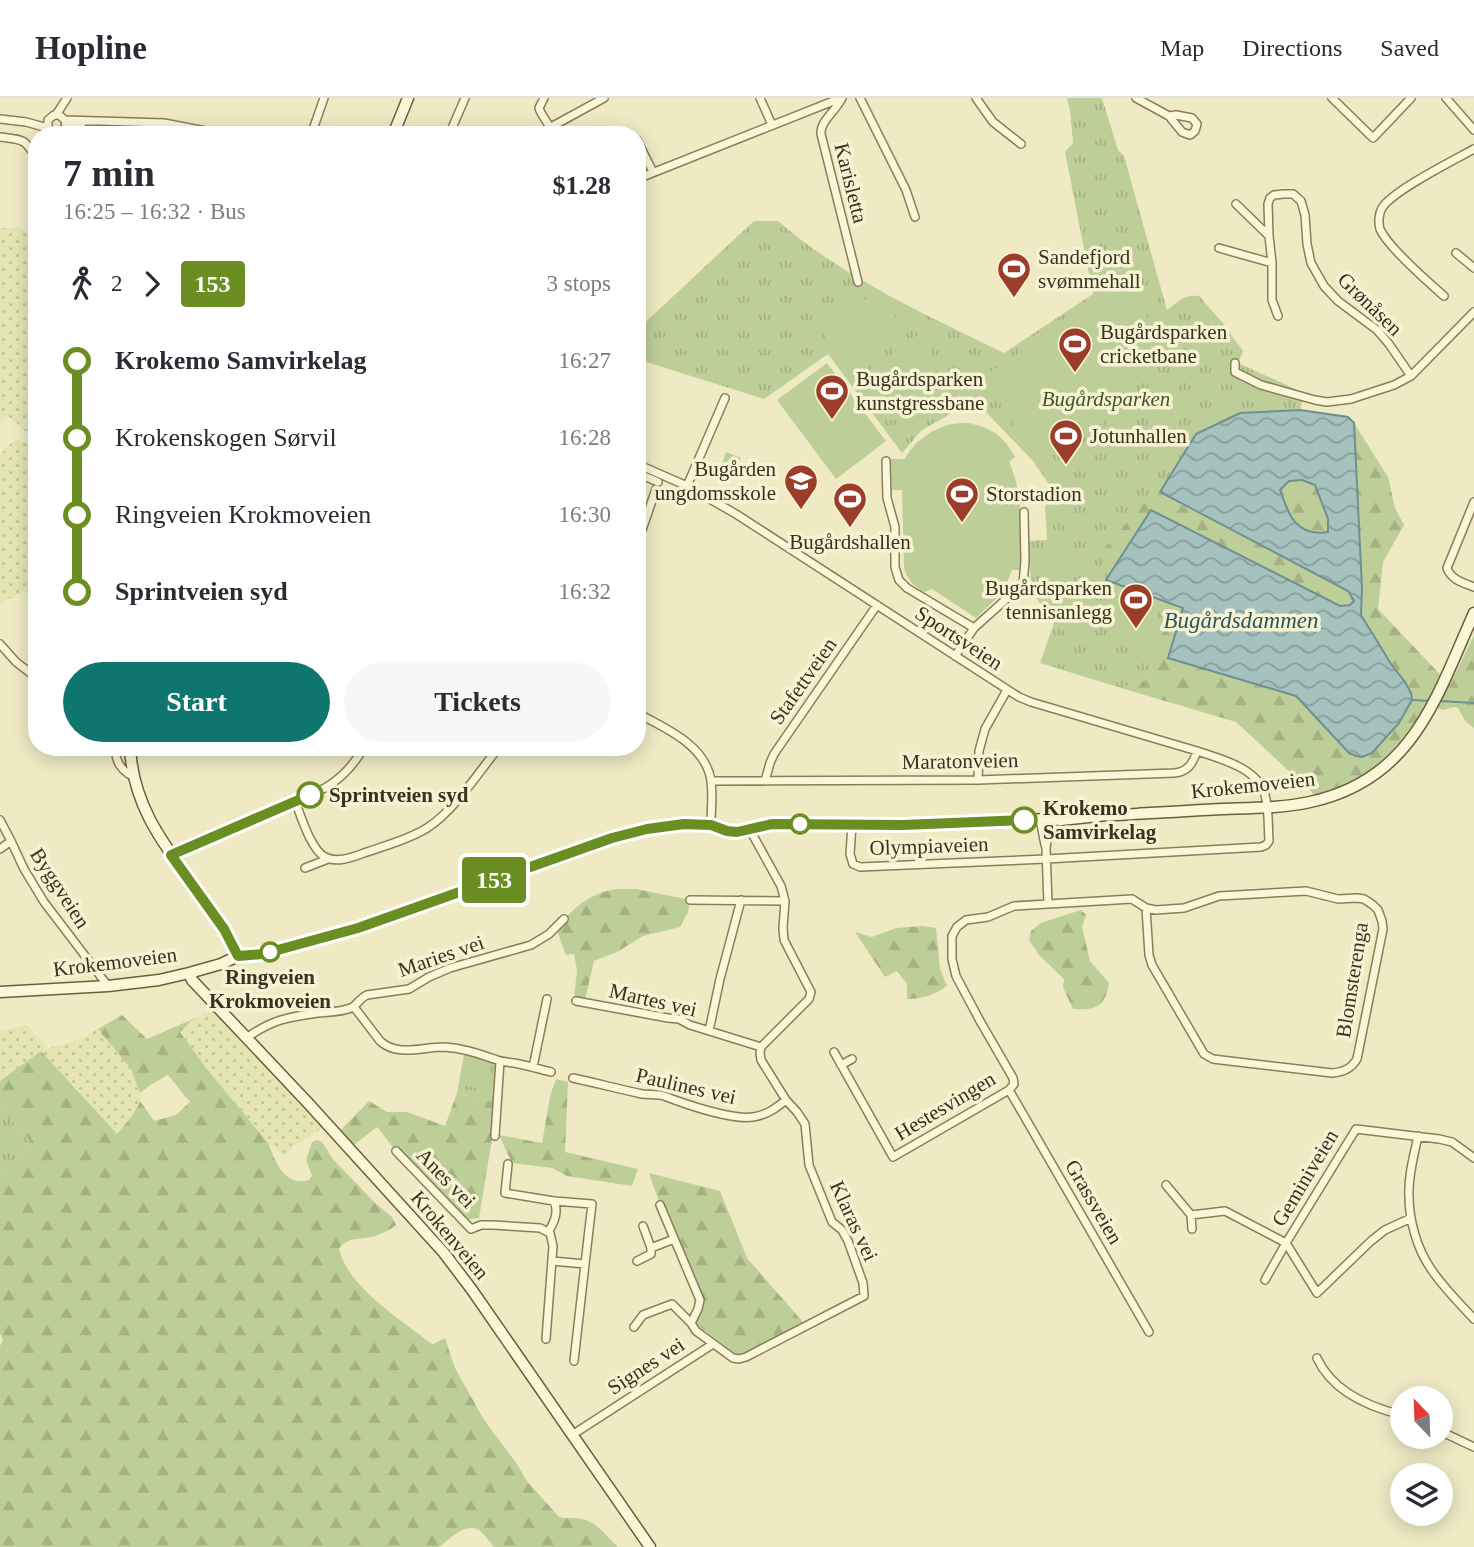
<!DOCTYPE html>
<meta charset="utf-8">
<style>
:root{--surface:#fff;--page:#f7f7f7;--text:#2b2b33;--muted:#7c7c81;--line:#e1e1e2;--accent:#0f766e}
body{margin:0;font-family:Georgia,serif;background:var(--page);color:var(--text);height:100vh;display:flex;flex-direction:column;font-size:26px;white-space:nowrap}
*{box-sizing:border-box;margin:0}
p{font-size:23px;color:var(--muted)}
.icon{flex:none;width:38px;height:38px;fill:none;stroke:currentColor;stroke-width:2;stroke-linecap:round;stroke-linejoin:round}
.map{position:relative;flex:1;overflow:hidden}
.details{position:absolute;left:28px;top:28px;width:618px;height:630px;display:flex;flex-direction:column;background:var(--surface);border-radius:28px;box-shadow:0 4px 18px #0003}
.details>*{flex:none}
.badge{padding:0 14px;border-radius:5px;font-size:24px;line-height:46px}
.needle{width:46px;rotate:337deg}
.fabs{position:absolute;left:1390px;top:1288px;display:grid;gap:14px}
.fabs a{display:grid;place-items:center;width:63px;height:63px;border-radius:50%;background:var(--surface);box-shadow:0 4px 18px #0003;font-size:35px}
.map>.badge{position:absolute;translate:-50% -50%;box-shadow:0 0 0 4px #fff}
.legs{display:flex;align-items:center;gap:10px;height:77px;padding:0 35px;font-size:23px}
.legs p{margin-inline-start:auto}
.headline{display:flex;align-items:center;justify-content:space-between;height:119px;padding:0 35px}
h1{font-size:38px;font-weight:800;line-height:52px}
.button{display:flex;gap:14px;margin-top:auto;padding:14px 35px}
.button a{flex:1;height:80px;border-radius:42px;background:var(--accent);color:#fff;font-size:28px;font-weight:800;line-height:80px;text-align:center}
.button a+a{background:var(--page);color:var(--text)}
ul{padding:0 35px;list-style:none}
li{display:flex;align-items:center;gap:24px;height:77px;font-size:26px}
li i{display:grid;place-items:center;width:10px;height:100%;margin:0 9px;background:currentColor}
li i::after{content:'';width:18px;height:18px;margin:-9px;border:5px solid;border-radius:50%;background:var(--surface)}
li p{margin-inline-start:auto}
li:first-child i{background:linear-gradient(#0000 50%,currentColor 0)}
li:last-child i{background:linear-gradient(currentColor 50%,#0000 0)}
header{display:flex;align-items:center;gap:42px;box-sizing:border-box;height:98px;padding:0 35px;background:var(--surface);border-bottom:2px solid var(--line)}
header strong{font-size:33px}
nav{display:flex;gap:38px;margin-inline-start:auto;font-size:24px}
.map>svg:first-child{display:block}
</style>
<header>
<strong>Hopline</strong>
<nav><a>Map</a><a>Directions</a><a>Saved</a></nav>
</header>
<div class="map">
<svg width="1474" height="1449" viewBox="0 0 1474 1449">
<defs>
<pattern id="farmland-dots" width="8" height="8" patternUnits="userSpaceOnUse" patternTransform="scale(1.75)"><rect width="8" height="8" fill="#e4e5b2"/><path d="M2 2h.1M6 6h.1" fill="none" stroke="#c4c599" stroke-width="1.8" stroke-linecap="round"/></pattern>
<pattern id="grass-tufts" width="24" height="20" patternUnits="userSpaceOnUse" patternTransform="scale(1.75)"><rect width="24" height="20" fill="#bece98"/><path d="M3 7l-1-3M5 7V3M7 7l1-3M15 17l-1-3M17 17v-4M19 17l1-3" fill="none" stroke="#a4b183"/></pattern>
<pattern id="forest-firs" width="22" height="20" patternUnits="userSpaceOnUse" patternTransform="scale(1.75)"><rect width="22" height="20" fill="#bece98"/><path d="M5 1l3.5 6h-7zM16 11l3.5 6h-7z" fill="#a4b183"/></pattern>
<pattern id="water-waves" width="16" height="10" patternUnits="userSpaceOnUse" patternTransform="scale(1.75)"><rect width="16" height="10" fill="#a6c2bf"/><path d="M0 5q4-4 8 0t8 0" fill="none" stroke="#889e9b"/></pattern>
</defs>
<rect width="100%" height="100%" fill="#efeac4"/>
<path fill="url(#farmland-dots)" d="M0,130h16l21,8v206l-26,-24 -4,-1 -5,2 -2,4z
M16,342l12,3 9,8v153l-13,-13 -24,13v-148l6,-9z
M217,910l107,114 -5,8 -25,16 -10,10 -15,-12 -63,-76 -26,-36 13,-13z
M27,927l19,22 -3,3 38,-11 17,-10 33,40 9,24v8l-8,15 -15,19 -76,-84 -41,30v-50z"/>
<path fill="url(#grass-tufts)" d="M1067,0h35l16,52 6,6 43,154c11,-8 16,-16 32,-14l23,26 21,29 -5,12 66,30 -4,17 -60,3 -44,21 -36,58 -9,18 -45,70 69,24 -19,73 -35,11 -81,-25 14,-40 -22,-31 -5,-51 20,-1 -2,-33 10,-14 -22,-32 -48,-50 -33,2 -30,17 -20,23 -74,-99 -64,45 -127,-40v-29l117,-109h24c66,57 148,94 226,132l89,-59 -28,-142 8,-9 -3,-33z
M465,951l35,12 -2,42 -41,-10z
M0,1009l30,34 1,7 -31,30z"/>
<path fill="url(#forest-firs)" d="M1354,325l34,54 7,31 9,17 -21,37 -5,47 72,76 24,-50v93l-9,-7 -7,-13 -4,-1 -11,3 -14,-5c-6,9 -11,19 -18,28 -24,33 -58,50 -95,63l-80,-74 -115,-34 35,-11v-23l10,-34 9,-16 9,4 -16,50 128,38 53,57 7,3 16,-3 27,-30 6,-41 -14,-18 -30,-49 1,-27z
M1302,382l13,5 13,34v13c-32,5 -38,-16 -48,-42l9,-9z
M1155,393l193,100 6,10 -4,4 -9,1 -190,-96 -45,70 -6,-27z
M617,791h19l54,11 -2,12 -8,15 -37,9 -26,16 -23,9 -9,39 -11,-2 3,-28 -3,-16 -8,1 -10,-27c18,-20 33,-35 61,-39z
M1081,812l5,5 -4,12 8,34 19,22c-4,25 -14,27 -36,26l-10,-22 1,-8 -25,-24 -10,-15 2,-9 10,-8z
M923,828l13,2 4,41 7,17c-13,9 -24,13 -40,13v-15l-10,-13 -12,6 -30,-45 17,5 24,-9z
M122,917l25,24 46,-20 -13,13 26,36 63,76c6,19 17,43 40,36l3,-4 -6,-16 6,-18 5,-2 5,2 11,17 42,44 17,14 4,8c-6,5 -13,8 -21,11 -12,4 -28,0 -36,13 10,39 60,69 90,93l4,2 12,-6 10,30 29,52 33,44 9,16 33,37c8,2 15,0 23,2 14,2 26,19 36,28h-124c-4,-5 -10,-13 -15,-17 -14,-8 -29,9 -40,17h-439v-201l3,-6 -3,-7v-155l31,-30 -1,-7 -30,-34v-26l41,-30 76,83 15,-18 8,-15 14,20 22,-6 14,-13 -22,-27 -16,9 -12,9 -9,-24 -33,-40z
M556,981l12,3 -3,70 73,17 -6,17 -65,-10 -15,-8 -40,-5 -13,-28 43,8 8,-46z
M457,995l41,10 -19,115 -16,2 -67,-69 -19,-24 -26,20 -13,-14 31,-32 18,11h20l38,14z
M649,1075l71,18 27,67 56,64 -64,34 -43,-32 8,-23c-18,-43 -41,-84 -55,-128z"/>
<path fill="#bece98" d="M1124,185l48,73 -42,28c-6,24 -24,43 -50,46 -5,0 -11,-2 -16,-1 -8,1 -25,16 -33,21l-48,-73 41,-27 9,-13 11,-9 13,-7 14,-3z
M876,193l31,41 -54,42 -31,-42z
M917,237l32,42 -61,45 -31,-42z
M827,265l59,78 -50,38 -59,-79z
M969,325c24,6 34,12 46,34l-6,5c15,31 13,74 11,108h-8l-9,22 -27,26 -44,-29 -8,3c-11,-7 -17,-12 -20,-25l-2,-77h-10l-1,-31h14c8,-17 28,-31 47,-35 5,-1 12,-1 17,-1z
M726,354l15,6 -9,22 -14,-5z
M1073,459l1,34 -34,2 -1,-34z
M1117,508l49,14 -10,34 -49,-15z
M466,965l25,5 -4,22 -25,-5z"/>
<path fill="url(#water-waves)" stroke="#6d918f" stroke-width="2" fill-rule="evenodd" d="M1300,312l48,7 6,6 8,165 -1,27 30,49 14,18 6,11 1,7 -13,23 -27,30 -10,4 -6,-1 -7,-3 -53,-57 -128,-38 15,-50 -77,-28 45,-70 189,96 10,-1 4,-4 -6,-10 -188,-99 36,-58 44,-21zM1302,382l13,5 13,34v13c-32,5 -39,-17 -48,-42l9,-9z"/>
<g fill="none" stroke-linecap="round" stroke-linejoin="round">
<path stroke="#6d918f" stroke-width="2" d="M1412,602l19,1
M1440,603l34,2"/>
<g stroke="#8b7d5a" stroke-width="10">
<path id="street" d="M544,0l-5,10c3,10 12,16 13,27
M760,0l12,27
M842,0c-6,13 -22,23 -21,36l37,148
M860,0l46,92 9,27
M976,0l17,24 28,22
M1136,0l33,18 13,16 8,3 5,-4 2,-7 -5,-6 -16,-3 -7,1
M1332,0l41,40 38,-40
M1446,0l28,32
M56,17l11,-17
M0,21l26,3 22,6
M65,22l99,3 62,12
M551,29l53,-29
M66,30l-1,-8 -6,-5h-5l-6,5c-1,21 11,11 21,7 4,-2 8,-3 13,-4
M311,37l13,-37
M449,37l16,-37
M0,39c24,3 24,1 37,22
M637,42l16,32
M637,81l204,-81
M1236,106l33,32
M1219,150l53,15
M1456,155l18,15
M1444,198c-16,-14 -57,-50 -64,-67 -2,-7 -1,-16 2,-21 10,-17 72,-48 92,-59
M1278,218l-6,-16v-37l-3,-27 -1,-32 2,-6 4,-3 10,-1h9l8,7 4,14 2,29 4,19 13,23 14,15 39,29 12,14 22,32
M1235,265v9l26,13 54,15 12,2 24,-3 43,-14 17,-9 63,-64
M886,363l1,37 8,29v40l4,13 8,8 67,40
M637,366l50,22 49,28 283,183 12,5 166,49c24,8 61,17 68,44 4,15 3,31 4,46l-3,4 -5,2 -215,12 -186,8 -7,-3 -3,-10 2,-29
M637,375l21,9
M687,388l38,-88
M1474,404l-27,66c4,12 17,15 27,19
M637,436l5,-4 14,-41
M0,546l16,18 21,16
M955,558l19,-28 49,-44 2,-23 -1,-49
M637,615c28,15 69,32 74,68 2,14 0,30 0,44
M116,649c-2,14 6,24 18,30
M978,682l1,-29 6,-22 22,-39
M711,683l267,-1 196,-7c14,-1 19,-10 23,-22
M765,683l5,-18 4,-9 103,-149
M295,703c6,15 16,49 30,56 13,7 30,-1 42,-5 20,-7 43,-13 60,-24 26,-16 52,-56 72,-81
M1040,721l5,26
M0,722l11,21 -11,8
M11,743l13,28 20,33 64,84
M171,757l154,-67c17,-10 29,-23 39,-41
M305,770l23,-9
M690,802l95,1
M1048,806l84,-5 14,9 10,2 28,-2 35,-12 87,-5 32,8 19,-1 7,1 9,6 5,5 4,11 1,8 -26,130c-6,10 -14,13 -25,14l-111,-13 -8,-1 -9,-5 -52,-89 -3,-10 -3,-47
M576,903l92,17 11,1 11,6 71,22
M354,909l26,34c17,16 43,6 64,6 19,1 35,7 53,13 6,2 11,2 17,3 12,2 25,6 37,9
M709,933l11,-52 21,-79
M246,940c26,-18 41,-21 72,-25 10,-1 23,-1 33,-5 6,-3 9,-10 16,-13l42,-6 20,-12 21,-9 81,-23 18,-11 15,-15
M834,954l59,105 116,-67 5,-6 -1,-6 -33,-57 -24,-45 -4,-17v-23l5,-9 9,-7 22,-3 26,-11 34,-2 -2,-55 3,-30
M841,967l11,-6
M533,969l14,-68
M573,980c23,5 46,11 69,16 7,1 15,0 22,2 21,8 67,24 89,21 14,-2 23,-9 33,-17
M1009,992l140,242
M495,1038l5,-75
M1418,1038c-4,19 -10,40 -9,60 0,24 8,53 22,73 12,18 28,34 43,50
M396,1053l75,78 10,-4h12l47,3 10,5 3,13 -7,93
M508,1066l-3,29 49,8 38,3 -7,60
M1166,1087l25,30 1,14
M660,1107l40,95 -2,9 -7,14 5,8 37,27 6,1 7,-2 118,-61 -1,-13 -15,-42 -6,-11 -10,-8 -23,-57 -4,-41 -8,-12 -11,-12 -25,-40 -1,-7 1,-6 48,-48 2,-7 -27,-52 -1,-12 2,-27 -4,-15 -31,-56
M1191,1117l34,-4 61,32 -21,37
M1411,1120l-26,12 -14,11 -54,52 -31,-50 70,-114 83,10 13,3 22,16
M548,1134c7,-10 11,-20 6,-31
M651,1150l23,-9
M552,1163l33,3 -11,97
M637,1163l14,-7v-6l-8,-22
M634,1229l9,-12 29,-11 19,19
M1317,1260c15,33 52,49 85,57
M1440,1333l34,16
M572,1337l141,-91"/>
</g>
<g stroke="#6c5d3d" stroke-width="13">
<path id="secondary" d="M393,37l15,-37
M130,649c3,68 45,110 81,163 10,14 22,29 27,46
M1101,717c16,1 32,-1 48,-2 25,-1 50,-3 75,-4 29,-1 58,-1 86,-7 103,-22 126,-104 164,-189
M189,875l3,7 116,123 136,150 28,37 178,257
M0,894l108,-6 51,-6 30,-7 32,-9 17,-8 25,-2 95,-26 254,-90 35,-9 37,-5 27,1 16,6 10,1 35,-8 131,1 146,-6 12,1 46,-5"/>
</g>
<use href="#street" stroke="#faf6d8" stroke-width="7"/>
<use href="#secondary" stroke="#faf6d8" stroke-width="10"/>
</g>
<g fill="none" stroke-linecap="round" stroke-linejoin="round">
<g stroke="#fff" stroke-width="16">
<path id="line-1" d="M310,697l-139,60 53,74 14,27 25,-2 95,-26 254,-90 35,-9 37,-5 27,1 16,6 10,1 35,-8 131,1 121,-5"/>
</g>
<use href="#line-1" stroke="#6b8e23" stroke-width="10"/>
</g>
<defs>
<g id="stadium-pin" transform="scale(1.75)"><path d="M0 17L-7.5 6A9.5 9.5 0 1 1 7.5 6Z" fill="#9b3d29" stroke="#f6f3d4"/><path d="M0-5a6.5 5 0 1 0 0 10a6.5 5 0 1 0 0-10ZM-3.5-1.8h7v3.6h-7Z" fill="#fff"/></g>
<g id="school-pin" transform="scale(1.75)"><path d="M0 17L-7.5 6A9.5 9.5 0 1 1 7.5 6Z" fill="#9b3d29" stroke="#f6f3d4"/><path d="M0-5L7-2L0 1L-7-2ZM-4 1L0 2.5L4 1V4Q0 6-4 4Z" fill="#fff"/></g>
</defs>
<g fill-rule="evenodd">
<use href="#stadium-pin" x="1014" y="171"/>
<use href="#stadium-pin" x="1075" y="246"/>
<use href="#stadium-pin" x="832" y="293"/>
<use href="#stadium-pin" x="1066" y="338"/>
<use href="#school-pin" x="801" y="383"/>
<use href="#stadium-pin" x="962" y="396"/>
<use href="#stadium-pin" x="850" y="401"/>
<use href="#stadium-pin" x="1136" y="502"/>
</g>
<g fill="#fff" stroke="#6b8e23" stroke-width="3.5">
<circle cx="310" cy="697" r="12"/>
<circle cx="1024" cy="722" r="12"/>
<circle cx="800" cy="726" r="9"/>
<circle cx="270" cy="854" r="9"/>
</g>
<g text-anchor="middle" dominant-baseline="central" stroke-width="7" stroke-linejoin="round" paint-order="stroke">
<g font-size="21" fill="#3a311e" stroke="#f6f3d4">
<text transform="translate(851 85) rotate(76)">Karisletta</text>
<text transform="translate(1370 206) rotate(44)">Grønåsen</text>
<text transform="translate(959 540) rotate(33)">Sportsveien</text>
<text transform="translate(803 583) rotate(-55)">Stafettveien</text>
<text transform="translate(960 663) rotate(-1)">Maratonveien</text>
<text transform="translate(1253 687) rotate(-6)">Krokemoveien</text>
<text transform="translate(929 748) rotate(-2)">Olympiaveien</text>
<text transform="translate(60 790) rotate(57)">Byggveien</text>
<text transform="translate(441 858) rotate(-19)">Maries vei</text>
<text transform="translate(115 864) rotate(-7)">Krokemoveien</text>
<text transform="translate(1352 882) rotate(-81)">Blomsterenga</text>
<text transform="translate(653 902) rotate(13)">Martes vei</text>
<text transform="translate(686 988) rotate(13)">Paulines vei</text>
<text transform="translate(945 1008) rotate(-31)">Hestesvingen</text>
<text transform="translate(446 1080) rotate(46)">Anes vei</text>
<text transform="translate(1305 1080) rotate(-59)">Geminiveien</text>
<text transform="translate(1094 1104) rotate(60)">Grassveien</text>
<text transform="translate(854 1123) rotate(65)">Klaras vei</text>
<text transform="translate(450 1137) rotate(50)">Krokenveien</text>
<text transform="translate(646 1268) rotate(-33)">Signes vei</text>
</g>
<g font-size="21" fill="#3a311e" stroke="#f6f3d4" text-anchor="start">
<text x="1038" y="159">Sandefjord<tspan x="1038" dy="24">svømmehall</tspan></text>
<text x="1100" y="234">Bugårdsparken<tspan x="1100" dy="24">cricketbane</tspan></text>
<text x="856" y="281">Bugårdsparken<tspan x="856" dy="24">kunstgressbane</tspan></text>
<text x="1090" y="338">Jotunhallen</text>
<text x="776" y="371" text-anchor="end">Bugården<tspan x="776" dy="24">ungdomsskole</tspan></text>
<text x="986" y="396">Storstadion</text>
<text x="850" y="444" text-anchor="middle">Bugårdshallen</text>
<text x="1112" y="490" text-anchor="end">Bugårdsparken<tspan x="1112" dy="24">tennisanlegg</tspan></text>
</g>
<g font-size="21" font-style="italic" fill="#415724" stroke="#f6f3d4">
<text x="1106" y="301">Bugårdsparken</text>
</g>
<g font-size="21" font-weight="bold" fill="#3a311e" stroke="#f6f3d4" text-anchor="start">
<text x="329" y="697">Sprintveien syd</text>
<text x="1043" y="710">Krokemo<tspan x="1043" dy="24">Samvirkelag</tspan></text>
<text x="270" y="879" text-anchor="middle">Ringveien<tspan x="270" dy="24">Krokmoveien</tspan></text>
</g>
<g font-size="23" font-style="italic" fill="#2d555a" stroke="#f6f3d4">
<text x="1241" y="522">Bugårdsdammen</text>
</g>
</g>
</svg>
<div class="fabs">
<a><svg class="needle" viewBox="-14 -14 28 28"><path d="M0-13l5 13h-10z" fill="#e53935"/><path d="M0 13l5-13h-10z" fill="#7c7c81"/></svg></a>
<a><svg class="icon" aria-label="layers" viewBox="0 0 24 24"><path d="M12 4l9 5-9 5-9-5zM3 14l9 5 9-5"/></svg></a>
</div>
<b class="badge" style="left:494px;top:782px;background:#6b8e23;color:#fff">153</b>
<section class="details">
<div class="headline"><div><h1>7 min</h1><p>16:25 – 16:32 · Bus</p></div><b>$1.28</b></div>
<div class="legs"><svg class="icon" aria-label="walk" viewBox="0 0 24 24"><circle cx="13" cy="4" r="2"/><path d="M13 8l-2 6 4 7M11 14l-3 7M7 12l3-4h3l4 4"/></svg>2<svg class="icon" aria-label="forward" viewBox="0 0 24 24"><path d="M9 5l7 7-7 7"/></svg><b class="badge" style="background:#6b8e23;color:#fff">153</b><p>3 stops</p></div>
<ul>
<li><i style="color:#6b8e23"></i><b>Krokemo Samvirkelag</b><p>16:27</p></li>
<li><i style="color:#6b8e23"></i><span>Krokenskogen Sørvil</span><p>16:28</p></li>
<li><i style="color:#6b8e23"></i><span>Ringveien Krokmoveien</span><p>16:30</p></li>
<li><i style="color:#6b8e23"></i><b>Sprintveien syd</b><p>16:32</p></li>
</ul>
<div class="button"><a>Start</a><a>Tickets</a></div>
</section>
</div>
